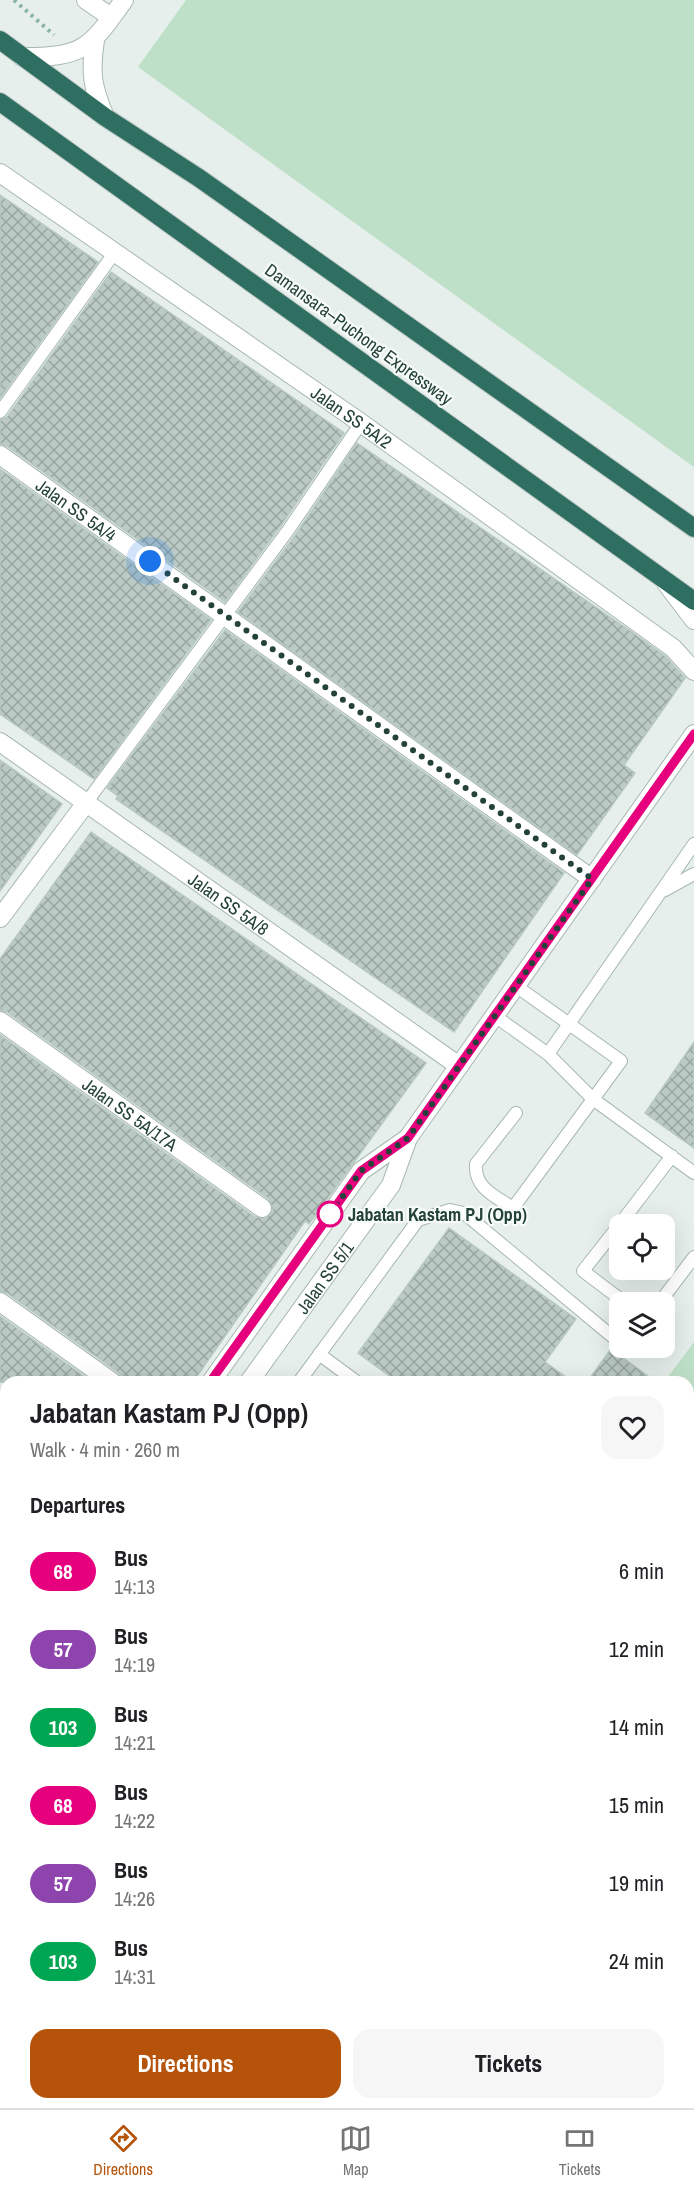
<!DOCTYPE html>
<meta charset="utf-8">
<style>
:root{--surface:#fff;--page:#f6f6f6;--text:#202124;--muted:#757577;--line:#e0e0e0;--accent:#b45309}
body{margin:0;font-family:"Archivo Narrow",sans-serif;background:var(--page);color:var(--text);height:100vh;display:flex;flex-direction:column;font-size:22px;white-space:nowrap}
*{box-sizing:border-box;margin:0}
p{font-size:20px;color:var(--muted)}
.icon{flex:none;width:33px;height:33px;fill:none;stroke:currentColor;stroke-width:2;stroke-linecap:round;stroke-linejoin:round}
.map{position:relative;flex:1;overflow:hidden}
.panel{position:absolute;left:0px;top:1376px;width:694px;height:734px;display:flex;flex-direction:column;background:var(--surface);border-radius:18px 18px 0 0;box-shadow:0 6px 24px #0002}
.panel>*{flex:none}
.badge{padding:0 12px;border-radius:20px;font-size:21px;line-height:39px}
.fabs{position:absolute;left:609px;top:1214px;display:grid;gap:12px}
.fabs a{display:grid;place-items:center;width:66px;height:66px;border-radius:12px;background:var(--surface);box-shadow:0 6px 24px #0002;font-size:30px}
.you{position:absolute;width:30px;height:30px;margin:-15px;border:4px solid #fff;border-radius:50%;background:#1a73e8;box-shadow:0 0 0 9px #1a73e833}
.map>.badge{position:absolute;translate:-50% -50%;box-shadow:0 0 0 3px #fff}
h2{padding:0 30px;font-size:22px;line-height:54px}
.round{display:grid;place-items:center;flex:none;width:63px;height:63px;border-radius:18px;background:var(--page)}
.summary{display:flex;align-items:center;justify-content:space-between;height:102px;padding:0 30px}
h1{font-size:28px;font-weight:800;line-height:45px}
.button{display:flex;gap:12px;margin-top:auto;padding:12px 30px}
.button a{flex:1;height:69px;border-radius:18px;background:var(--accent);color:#fff;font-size:24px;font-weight:800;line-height:69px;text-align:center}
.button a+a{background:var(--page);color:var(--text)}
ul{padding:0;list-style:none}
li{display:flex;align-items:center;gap:18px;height:78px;padding:0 30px}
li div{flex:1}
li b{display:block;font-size:22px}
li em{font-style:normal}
li .badge{min-width:66px;font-weight:700;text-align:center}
.menu{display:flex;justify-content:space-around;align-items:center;height:84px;border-top:2px solid var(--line);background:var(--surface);font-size:16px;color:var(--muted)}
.menu a{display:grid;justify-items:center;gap:3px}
.menu .selected{color:var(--accent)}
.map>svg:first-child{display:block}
</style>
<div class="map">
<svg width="694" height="2108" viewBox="0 0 694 2108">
<defs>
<pattern id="building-cross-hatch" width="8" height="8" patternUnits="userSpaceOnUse" patternTransform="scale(1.5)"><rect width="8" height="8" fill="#bbcac4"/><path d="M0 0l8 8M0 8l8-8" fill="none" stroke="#98a6a0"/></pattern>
</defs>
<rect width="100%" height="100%" fill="#e6efeb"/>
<path fill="#d4dfda" d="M6,1758v345h249l-3,5h-252v-341z"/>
<path fill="#bfe0c8" d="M186,0h508v467l-556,-400z
M694,1342v117l-5,-4 -1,-73 -23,-1z"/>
<path fill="url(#building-cross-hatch)" stroke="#b8c9c2" stroke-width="1.5" d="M0,195l98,67 -98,136z
M111,272l233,161 -62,91 -57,78 -218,-156 -7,-2v-24l7,-3z
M357,443l272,187 36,26 20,22 -61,87 11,8 -58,82 -339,-243 58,-78z
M0,469l211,151 -117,159 -94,-65z
M225,630l339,243 -110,159 -338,-233 2,-3 -11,-8z
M0,760l62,44 -62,87z
M91,832l335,231 -117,161 -4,-3 -112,161h-70l-4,-9 -112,-80 -7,-2v-256l255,182 11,1 7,-8 -4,-11 -262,-187 -7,-2v-51z
M694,1042v106l-49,-35z
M449,1228l127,91 -31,43 28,20h-175l-40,-29z
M0,1316l92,66h-92z
M611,1349l45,33h-69z"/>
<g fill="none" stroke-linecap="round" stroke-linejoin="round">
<g stroke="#a8b8b2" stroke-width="14">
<path id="service" d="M0,412l115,-160
M86,803l203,-274 72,-106
M665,890l29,-16
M516,986l105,75 -108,147c-18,-12 -39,-20 -37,-44l40,-51
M495,1016l53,38 45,45 101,74
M548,1054l146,-210
M620,1224l-37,47 41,31
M620,1224l52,-68
M660,1302l34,-45
M319,1354l38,28
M299,1382l119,-162 32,-10 14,3 156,130
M688,1488l6,4
M688,1578l6,3
M0,1785l6,-8
M688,1863l6,-8
M688,2015l6,4
M3,2054l3,1
M85,2103l6,5
M232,2108l4,-5
M576,2108l4,-5"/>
</g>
<g stroke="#a8b8b2" stroke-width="20">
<g id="minor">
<path d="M86,0l25,17"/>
<path id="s1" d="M0,173l361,250 312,225 21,23"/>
<path id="s2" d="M0,455l592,424"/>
<path id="s3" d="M0,742l459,324"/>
<path d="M0,918l86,-115"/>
<path id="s4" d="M0,1021l262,187"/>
<path d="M0,1302l112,80"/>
</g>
</g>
<g stroke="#a8b8b2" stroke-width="20">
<g id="tertiary">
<path d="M95,40c-5,33 -3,46 10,77"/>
<path d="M22,57c62,0 67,-8 102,-57"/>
<path d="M666,583l28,37"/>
<path d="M211,1382l150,-211 47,-33"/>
<path id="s5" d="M249,1382l142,-197 17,-47 286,-404"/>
<path d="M0,1677l6,-9"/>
<path d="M0,1733l6,-9"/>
<path d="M644,2103l7,5"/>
<path d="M683,2103l7,5"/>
</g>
</g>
<g stroke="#c2cac8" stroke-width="20">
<path id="motorway" d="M0,40l105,77 94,61 495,350
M0,102l694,499"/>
</g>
<path stroke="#86b3a5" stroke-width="4" stroke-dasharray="3 4.5" stroke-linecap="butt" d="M14,0l40,35"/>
<use href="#service" stroke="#fff" stroke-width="12"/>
<use href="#minor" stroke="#fff" stroke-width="18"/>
<use href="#tertiary" stroke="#fff" stroke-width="18"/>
<use href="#motorway" stroke="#2f6f62" stroke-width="18"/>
</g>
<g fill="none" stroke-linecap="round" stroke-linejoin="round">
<g stroke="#fff" stroke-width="14">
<path id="line" d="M210,1382l151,-211 47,-33 286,-404"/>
</g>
<use href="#line" stroke="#e6007e" stroke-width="9"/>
<path stroke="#24423a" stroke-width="6" stroke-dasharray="0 10.8" d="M150,561l442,318 -184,259 -47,33 -31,43"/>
</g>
<circle fill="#fff" stroke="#e6007e" stroke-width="3" cx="330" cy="1214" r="12"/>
<g text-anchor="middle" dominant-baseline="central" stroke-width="4.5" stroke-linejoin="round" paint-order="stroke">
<g font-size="18" fill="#24423a" stroke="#f7fbf9">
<text transform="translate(359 334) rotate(36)">Damansara–Puchong Expressway</text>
<text stroke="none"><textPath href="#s1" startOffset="428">Jalan SS 5A/2</textPath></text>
<text stroke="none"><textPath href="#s2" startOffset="94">Jalan SS 5A/4</textPath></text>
<text stroke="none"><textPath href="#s3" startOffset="280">Jalan SS 5A/8</textPath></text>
<text stroke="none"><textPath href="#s4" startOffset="160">Jalan SS 5A/17A</textPath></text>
<text stroke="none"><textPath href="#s5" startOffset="129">Jalan SS 5/1</textPath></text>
</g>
<g font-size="18" font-weight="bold" fill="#24423a" stroke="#f7fbf9" text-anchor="start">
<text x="348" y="1214">Jabatan Kastam PJ (Opp)</text>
</g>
</g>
</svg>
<div class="fabs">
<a><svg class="icon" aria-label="locate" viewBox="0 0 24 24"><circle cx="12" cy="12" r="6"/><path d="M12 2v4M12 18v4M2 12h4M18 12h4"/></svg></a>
<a><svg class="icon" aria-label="layers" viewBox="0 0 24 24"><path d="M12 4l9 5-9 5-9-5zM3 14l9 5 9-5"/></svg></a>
</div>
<div class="you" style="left:150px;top:561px"></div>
<section class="panel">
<div class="summary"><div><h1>Jabatan Kastam PJ (Opp)</h1><p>Walk · 4 min · 260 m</p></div><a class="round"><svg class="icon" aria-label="heart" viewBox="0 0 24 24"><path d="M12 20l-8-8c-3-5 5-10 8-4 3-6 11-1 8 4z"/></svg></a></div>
<h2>Departures</h2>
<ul>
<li><span class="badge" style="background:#e6007e;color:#fff">68</span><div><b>Bus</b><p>14:13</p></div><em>6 min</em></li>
<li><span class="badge" style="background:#8e44ad;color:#fff">57</span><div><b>Bus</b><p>14:19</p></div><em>12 min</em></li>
<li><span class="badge" style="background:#00a651;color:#fff">103</span><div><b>Bus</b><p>14:21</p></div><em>14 min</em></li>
<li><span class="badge" style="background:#e6007e;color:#fff">68</span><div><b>Bus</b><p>14:22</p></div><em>15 min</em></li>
<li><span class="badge" style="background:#8e44ad;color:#fff">57</span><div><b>Bus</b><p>14:26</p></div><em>19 min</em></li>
<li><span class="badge" style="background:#00a651;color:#fff">103</span><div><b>Bus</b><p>14:31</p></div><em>24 min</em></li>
</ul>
<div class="button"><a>Directions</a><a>Tickets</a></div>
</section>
</div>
<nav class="menu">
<a class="selected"><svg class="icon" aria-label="directions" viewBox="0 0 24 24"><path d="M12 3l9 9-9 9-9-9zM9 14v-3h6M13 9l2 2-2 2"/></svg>Directions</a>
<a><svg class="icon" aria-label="map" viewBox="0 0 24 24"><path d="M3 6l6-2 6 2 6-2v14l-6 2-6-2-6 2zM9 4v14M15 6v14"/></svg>Map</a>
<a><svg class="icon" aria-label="tickets" viewBox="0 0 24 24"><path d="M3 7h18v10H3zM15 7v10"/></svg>Tickets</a>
</nav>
